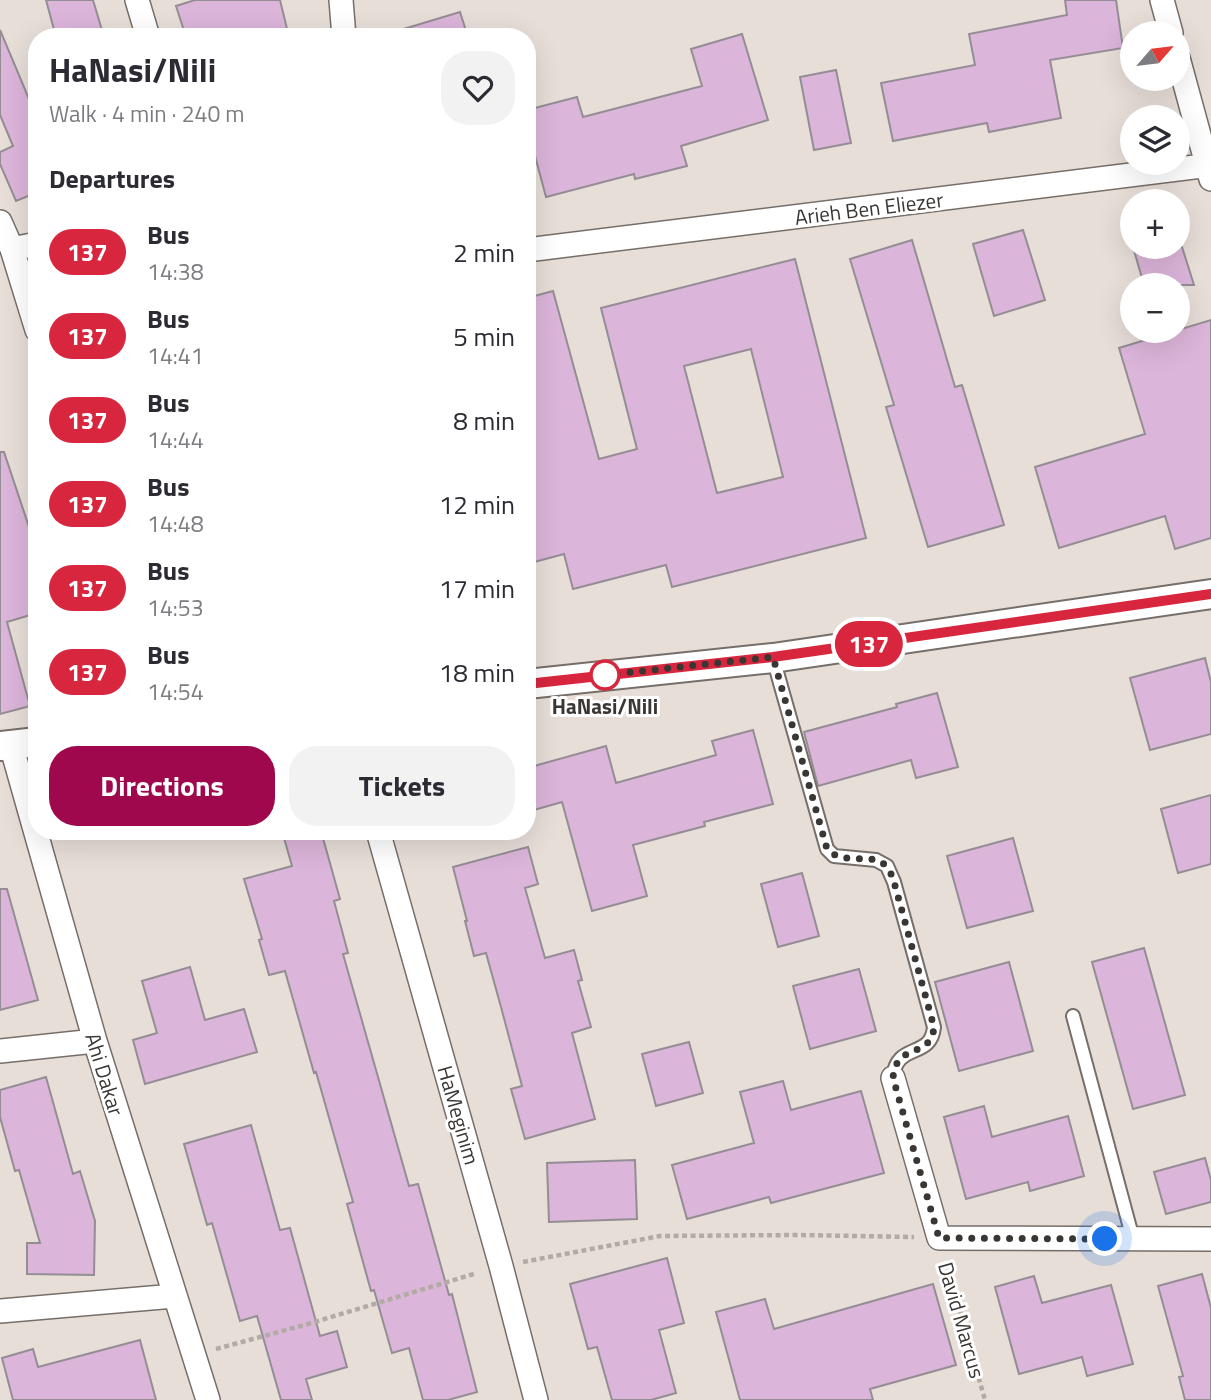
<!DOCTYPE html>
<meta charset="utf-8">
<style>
:root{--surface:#fff;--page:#f2f2f3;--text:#2b2b33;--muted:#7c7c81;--accent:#a0084d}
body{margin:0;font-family:"Titillium Web",sans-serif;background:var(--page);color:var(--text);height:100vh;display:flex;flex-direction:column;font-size:26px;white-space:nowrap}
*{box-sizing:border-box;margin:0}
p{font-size:23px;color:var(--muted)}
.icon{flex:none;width:38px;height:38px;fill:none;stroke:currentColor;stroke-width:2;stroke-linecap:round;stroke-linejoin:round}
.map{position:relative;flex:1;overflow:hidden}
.details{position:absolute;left:28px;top:28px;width:508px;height:812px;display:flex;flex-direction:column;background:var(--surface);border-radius:28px;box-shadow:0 7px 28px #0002}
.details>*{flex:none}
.badge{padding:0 14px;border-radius:23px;font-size:24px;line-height:46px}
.needle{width:46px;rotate:62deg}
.buttons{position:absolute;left:1120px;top:21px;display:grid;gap:14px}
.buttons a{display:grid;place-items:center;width:70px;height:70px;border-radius:50%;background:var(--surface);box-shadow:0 7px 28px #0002;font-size:35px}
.you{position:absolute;width:35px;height:35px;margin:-18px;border:5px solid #fff;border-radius:50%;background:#1a73e8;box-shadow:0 0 0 10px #1a73e833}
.map>.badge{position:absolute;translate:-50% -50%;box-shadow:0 0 0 4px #fff}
h2{padding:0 21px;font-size:26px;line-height:63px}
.round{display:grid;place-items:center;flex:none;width:74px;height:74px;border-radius:28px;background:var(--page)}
.headline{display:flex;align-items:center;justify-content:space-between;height:119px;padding:0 21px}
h1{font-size:33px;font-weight:700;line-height:52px}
.action{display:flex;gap:14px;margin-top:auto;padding:14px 21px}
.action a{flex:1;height:80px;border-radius:28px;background:var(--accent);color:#fff;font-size:28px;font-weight:700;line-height:80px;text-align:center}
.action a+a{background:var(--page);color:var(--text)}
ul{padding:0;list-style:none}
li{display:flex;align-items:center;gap:21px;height:84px;padding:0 21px}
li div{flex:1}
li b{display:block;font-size:26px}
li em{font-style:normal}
li .badge{min-width:77px;font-weight:700;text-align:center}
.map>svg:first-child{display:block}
</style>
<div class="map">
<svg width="1211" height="1400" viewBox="0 0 1211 1400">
<rect width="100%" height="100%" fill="#e7ded8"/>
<path fill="#dcb5da" stroke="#948e94" stroke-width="2" fill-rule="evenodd" d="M46,0h47l11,37h-48z
M195,0h85l9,37h-103l-10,-31z
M1065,0h51l7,48 -73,12 11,58 -72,14 -2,-9 -94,18 -12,-58 94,-18 -6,-31 98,-19z
M460,12l8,25h-70l-1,-6z
M0,30l37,88v84l-4,-8 -17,7 -16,-37v-12l13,-6 -13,-31z
M742,34l26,86 -87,26 6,20 -52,13 -1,-5 -88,23 -19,-71v-16l50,-13 6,20 119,-31 -11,-37z
M836,70l15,73 -37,7 -14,-73z
M1023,230l22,70 -51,16 -21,-72z
M912,240l43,147 7,-2 42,140 -76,22 -42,-140 8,-2 -44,-146z
M1133,247h49l12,38h-50z
M795,259l71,279 -194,49 -6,-22 -93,24 -9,-35 -37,10v-266l26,-7 46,168 38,-10 -36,-141zM751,349l32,128 -66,16 -33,-127z
M1211,320v218l-36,11 -10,-33 -106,32 -24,-81 110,-33 -26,-86z
M0,452h4l33,99v62l-30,9 23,84 -30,8z
M1205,658l6,24v52l-61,16 -20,-72z
M937,693l21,74 -42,11 -5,-18 -93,26 -14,-54 93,-25 -1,-3z
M753,730l20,74 -69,18 1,4 -72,19 14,51 -55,15 -30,-109 -35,10v-44l79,-22 10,37 100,-28 -4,-14z
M1211,795v69l-33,9 -17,-64z
M282,831h39l19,68 -6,2 14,52 -5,1 66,232 9,-2 31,111 3,-1 25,98 -29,8h-25l-14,-52 -17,5 -18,-63 -3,1 -24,-87 6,-2 -37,-130 -2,1 -29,-102 -16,4 -10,-35 3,-1 -18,-60 48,-13z
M1013,838l20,73 -66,17 -20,-72z
M528,847l10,37 -13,4 20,70 29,-8 8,30 -4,1 13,46 -19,6 23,86 -70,20 -14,-50 11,-3 -21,-79 -15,-54 -12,3 -9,-35h2l-14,-54z
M802,873l17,63 -41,11 -17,-63z
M0,889h7l31,111 -38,10z
M1144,948l41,147 -52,14 -41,-147z
M1009,962l24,89 -74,20 -24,-89z
M190,967l15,53 39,-11 13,43 -112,32 -12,-44 24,-7 -15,-52z
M859,969l17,62 -66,18 -17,-63z
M689,1042l14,51 -47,13 -14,-52z
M46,1077l27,97 7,-3 15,50 -1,54 -67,-1v-31h13l-21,-73 -4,1 -15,-54v-27z
M783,1081l8,29 70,-19 23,82 -113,30 -2,-6 -82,22 -15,-54 82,-22 -14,-51z
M984,1106l8,31 76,-21 16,60 -54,15 -2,-9 -62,17 -22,-82z
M251,1125l29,105 10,-2 30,108 17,-5 10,36 -41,12 6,21h-31l-24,-84 -17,5 -28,-98 -5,2 -23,-81z
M1205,1158l6,22v22l-45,12 -12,-42z
M635,1160l2,59 -88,3 -2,-59z
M667,1258l17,65 -25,7 17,63 -25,7h-39l-15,-53 -9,2 -18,-65z
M1202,1274l9,34v92h-26l-6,-23 4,-1 -25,-90z
M1034,1276l8,27 69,-18 22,79 -46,12 -5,-19 -63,17 -24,-87z
M933,1284l23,81 -86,24 3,11h-133l-24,-88 49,-13 9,30z
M140,1340l16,60h-143l-11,-42 31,-9 5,18z"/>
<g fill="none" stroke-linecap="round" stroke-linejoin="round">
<g stroke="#766e69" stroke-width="16">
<path id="service" d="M773,658l54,191 7,7 42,4 11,6 7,16 40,145c-3,33 -38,14 -41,51
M1073,1016l60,223"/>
</g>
<g stroke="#766e69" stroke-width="26">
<path id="minor" d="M137,0l11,37
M341,0l3,37
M1162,0l9,33
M1178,58l33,121
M0,222l12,27 25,81
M12,249l25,-5
M527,250l684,-85
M11,745l84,296 113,359
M378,831l123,435 35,134
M0,1051l95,-10
M893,1078l46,160 272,1
M0,1311l174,-15"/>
</g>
<g stroke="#766e69" stroke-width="32">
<path id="tertiary" d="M527,684l246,-26 438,-64
M0,746l37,-4"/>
</g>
<path stroke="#b1aaa5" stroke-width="4.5" stroke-dasharray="5 3.5" stroke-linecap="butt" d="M523,1262l137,-26 138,-1 116,2
M946,1263l39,137
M216,1349l92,-25 169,-51"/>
<use href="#service" stroke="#fff" stroke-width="12"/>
<use href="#minor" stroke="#fff" stroke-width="23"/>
<use href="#tertiary" stroke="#fff" stroke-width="28"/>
</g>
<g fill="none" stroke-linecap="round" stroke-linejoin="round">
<g stroke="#fff" stroke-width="16">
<path id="line" d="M527,684l246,-27 438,-63"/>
</g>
<use href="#line" stroke="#d7263d" stroke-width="10"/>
<path stroke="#393634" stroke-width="7" stroke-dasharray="0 12.6" d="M605,675l168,-18 54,192c17,18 45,2 59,17 4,3 6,11 8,16l40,145c-3,33 -38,14 -41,51l46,160 166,1"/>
</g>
<circle fill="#fff" stroke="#d7263d" stroke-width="3.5" cx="605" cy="675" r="14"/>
<g text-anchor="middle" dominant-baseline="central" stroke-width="6" stroke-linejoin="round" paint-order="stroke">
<g font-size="21" fill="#393634" stroke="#fff">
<text transform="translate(869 208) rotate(-7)">Arieh Ben Eliezer</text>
<text transform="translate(105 1074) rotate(73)">Ahi Dakar</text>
<text transform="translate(459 1115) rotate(74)">HaMeginim</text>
<text transform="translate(962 1320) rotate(74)">David Marcus</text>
</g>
<g font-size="21" font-weight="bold" fill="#393634" stroke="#fff">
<text x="605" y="706">HaNasi/Nili</text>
</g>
</g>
</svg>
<div class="buttons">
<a><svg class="needle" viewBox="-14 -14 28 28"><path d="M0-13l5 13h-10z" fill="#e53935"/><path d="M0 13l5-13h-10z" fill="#7c7c81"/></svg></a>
<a><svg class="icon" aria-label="layers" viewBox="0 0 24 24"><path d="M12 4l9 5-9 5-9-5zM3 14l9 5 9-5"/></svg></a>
<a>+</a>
<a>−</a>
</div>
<div class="you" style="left:1105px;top:1239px"></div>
<b class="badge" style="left:869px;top:644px;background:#d7263d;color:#fff">137</b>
<section class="details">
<div class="headline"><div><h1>HaNasi/Nili</h1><p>Walk · 4 min · 240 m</p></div><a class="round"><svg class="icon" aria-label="heart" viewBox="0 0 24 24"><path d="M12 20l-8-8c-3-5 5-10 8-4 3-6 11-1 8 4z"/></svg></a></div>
<h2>Departures</h2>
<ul>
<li><span class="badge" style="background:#d7263d;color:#fff">137</span><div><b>Bus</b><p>14:38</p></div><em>2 min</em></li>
<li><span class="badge" style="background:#d7263d;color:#fff">137</span><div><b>Bus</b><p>14:41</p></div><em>5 min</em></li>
<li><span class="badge" style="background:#d7263d;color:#fff">137</span><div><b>Bus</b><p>14:44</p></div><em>8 min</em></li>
<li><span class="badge" style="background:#d7263d;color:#fff">137</span><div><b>Bus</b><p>14:48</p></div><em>12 min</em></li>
<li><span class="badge" style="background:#d7263d;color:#fff">137</span><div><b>Bus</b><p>14:53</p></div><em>17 min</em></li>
<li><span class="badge" style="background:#d7263d;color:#fff">137</span><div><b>Bus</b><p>14:54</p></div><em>18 min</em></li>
</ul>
<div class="action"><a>Directions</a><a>Tickets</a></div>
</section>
</div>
